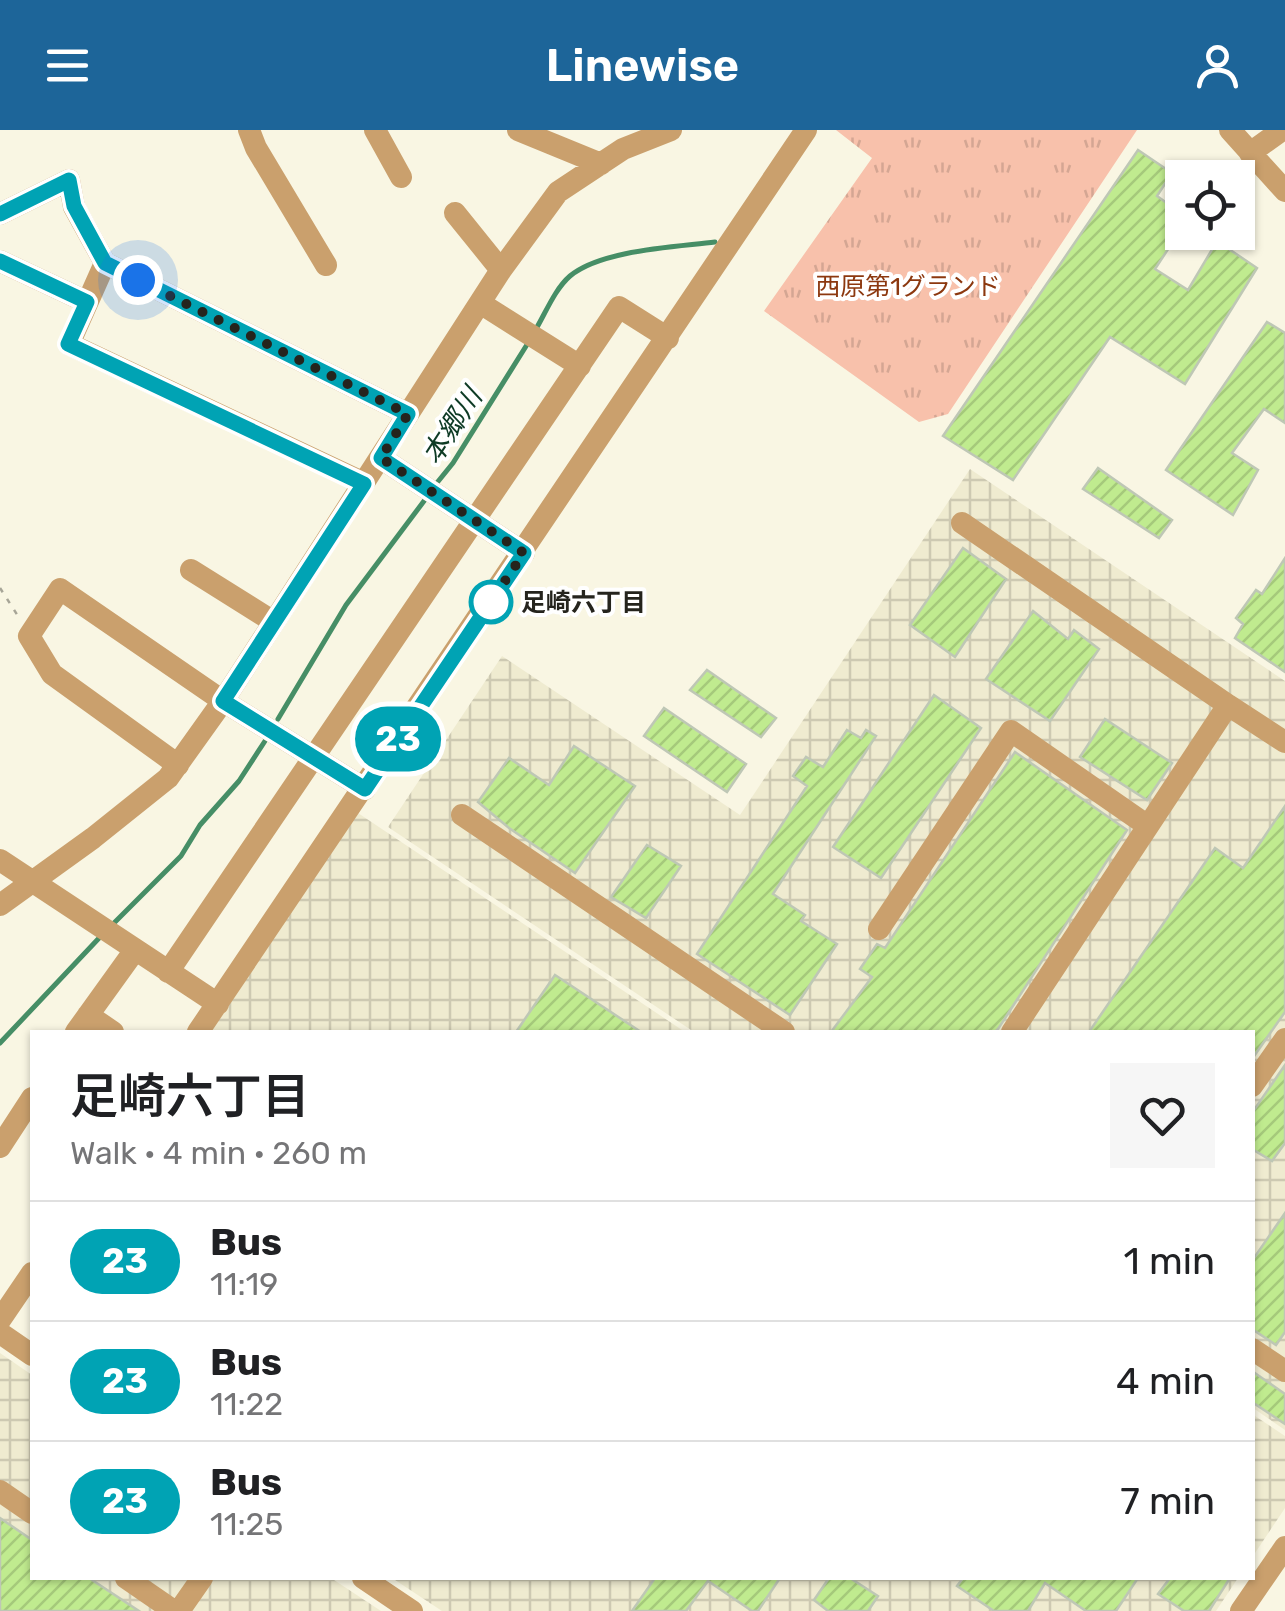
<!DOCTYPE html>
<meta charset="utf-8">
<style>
:root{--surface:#fff;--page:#f6f6f6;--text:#202124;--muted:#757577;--line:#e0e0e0;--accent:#1d6599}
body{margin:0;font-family:Rubik,"Noto Sans JP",sans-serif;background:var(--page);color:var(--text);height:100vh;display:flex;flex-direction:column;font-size:38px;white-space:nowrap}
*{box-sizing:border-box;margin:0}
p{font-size:32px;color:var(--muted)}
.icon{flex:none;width:55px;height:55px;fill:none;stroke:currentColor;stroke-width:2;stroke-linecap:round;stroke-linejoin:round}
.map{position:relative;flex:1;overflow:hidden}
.panel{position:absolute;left:30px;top:900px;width:1225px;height:550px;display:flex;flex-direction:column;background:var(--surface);border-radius:0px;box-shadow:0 2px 8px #0004}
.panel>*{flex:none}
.badge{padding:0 20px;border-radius:32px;font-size:35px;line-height:65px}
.controls{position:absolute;left:1165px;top:30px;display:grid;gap:20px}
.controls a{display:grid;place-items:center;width:90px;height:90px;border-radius:0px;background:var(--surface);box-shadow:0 2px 8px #0004;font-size:50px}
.you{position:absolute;width:50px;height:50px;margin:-25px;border:8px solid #fff;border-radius:50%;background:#1a73e8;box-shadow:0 0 0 15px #1a73e833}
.map>.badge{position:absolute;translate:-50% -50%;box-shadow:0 0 0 5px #fff}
.round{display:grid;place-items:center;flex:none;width:105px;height:105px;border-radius:0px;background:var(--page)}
.head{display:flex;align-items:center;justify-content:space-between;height:170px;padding:0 40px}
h1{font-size:48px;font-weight:600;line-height:75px}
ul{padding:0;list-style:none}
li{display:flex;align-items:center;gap:30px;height:120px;padding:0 40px;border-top:2px solid var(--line)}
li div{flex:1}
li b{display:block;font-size:38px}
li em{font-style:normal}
li .badge{min-width:110px;font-weight:700;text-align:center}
header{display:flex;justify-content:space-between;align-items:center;height:130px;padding:0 40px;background:var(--accent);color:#fff;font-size:45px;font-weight:600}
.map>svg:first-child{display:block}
</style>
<header><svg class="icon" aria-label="menu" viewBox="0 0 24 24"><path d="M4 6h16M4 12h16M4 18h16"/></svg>Linewise<svg class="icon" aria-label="person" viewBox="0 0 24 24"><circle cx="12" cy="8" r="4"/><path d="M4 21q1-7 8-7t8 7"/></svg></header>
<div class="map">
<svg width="1285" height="1481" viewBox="0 0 1285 1481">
<defs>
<pattern id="industrial-grid" width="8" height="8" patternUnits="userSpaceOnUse" patternTransform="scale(2.5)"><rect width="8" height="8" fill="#efebd0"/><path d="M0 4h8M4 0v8" fill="none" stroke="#cdc9b2"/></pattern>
<pattern id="park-tufts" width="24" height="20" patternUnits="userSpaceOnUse" patternTransform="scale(2.5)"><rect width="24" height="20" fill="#f8c1ab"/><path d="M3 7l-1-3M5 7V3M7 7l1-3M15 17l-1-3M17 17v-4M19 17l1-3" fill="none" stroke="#d4a693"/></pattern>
<pattern id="building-hatch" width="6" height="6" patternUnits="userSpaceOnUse" patternTransform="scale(2.5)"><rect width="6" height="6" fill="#c0eb8f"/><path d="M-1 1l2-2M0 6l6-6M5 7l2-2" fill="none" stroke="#a5c97b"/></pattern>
</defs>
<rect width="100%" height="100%" fill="#f9f6e3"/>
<path fill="url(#industrial-grid)" d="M970,339l315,212v749l-32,-22 -1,-376h-558l-306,-205 114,-171 238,159z
M358,683l327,219h-477z
M0,1223l32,22v203h299l50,33h-381z
M1252,1284l33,22v72l-32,48z
M392,1448h846l-22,33h-774z"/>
<path fill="url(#park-tufts)" d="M836,0h301l-189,284 -29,8 -155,-111 108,-153z"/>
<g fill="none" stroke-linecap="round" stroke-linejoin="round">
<path stroke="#468e66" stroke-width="5" d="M536,199c10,-17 19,-40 34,-53 31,-26 106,-29 145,-34
M436,354l17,-21 75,-120
M278,589l68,-114 81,-108
M112,795l69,-69 19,-31 39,-44 26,-40
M0,913l101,-107"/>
</g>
<path fill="url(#building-hatch)" stroke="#bec7b5" stroke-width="2.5" d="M1138,20l34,23 -15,23 25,18v14l-27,41 33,21 29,-49 40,27 -72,116 -75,-47 -97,143 -70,-44z
M1267,192l18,11v90l-21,-14 -32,44 26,17 -25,45 -67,-45z
M1098,338l74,52 -13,18 -76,-49z
M963,418l43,31 -51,78 -45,-32z
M1285,428v114l-50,-34 8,-14 -7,-6 20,-28 6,4z
M1033,481l35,28 6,-9 25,19 -49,72 -64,-42z
M707,540l69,48 -15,19 -71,-47z
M934,565l47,33 -100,150 -48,-31z
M664,578l82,56 -19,28 -83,-56z
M1105,589l67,44 -25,37 -67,-43z
M847,600l14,8 5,-8 10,6 -103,158 32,21 -4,6 36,23 -47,71 -93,-61 110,-168 -14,-10 13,-19 17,10z
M574,616l61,40 -60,87 -66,-45 -31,-26 31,-44 40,27z
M1015,622l112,78 -129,199 -3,3h-164l41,-55 -12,-8 17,-25 8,4z
M1285,676v206l-33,47v-27h-163l126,-184 28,20z
M647,715l34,21 -35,52 -35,-21z
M555,845l86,57h-125z
M1285,935v78l-13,18 -20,-12v-36z
M1285,1083v119l-9,13 -24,-16v-68z
M1252,1241l33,23v30l-33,-22z
M0,1388l32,22v38h57l50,33h-139z
M655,1448h125l-22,33h-6l-44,-30 -22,30h-54z
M829,1448h21l28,18 -10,15h-40l-14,-11z
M963,1448h175l-22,33h-30l-41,-28 -17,28h-34l-37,-25z
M1170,1448h60l-21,33h-25l-26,-17z"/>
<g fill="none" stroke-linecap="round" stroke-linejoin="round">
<path stroke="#a7a597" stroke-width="2.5" stroke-dasharray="5 8" stroke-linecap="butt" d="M0,458l18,28"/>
<path stroke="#caa06d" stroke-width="22" d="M249,0l7,18 70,117
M375,0l26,47
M518,0l83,34
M1230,0l55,61
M1250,23l32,-23
M455,83l46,57
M0,84l69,-34 5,27 31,56 303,151
M0,131l87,41
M105,133l-36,81 295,139
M480,173l100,63
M381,328l143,95
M962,393l266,182 -216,327
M191,440l83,52
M1228,575l57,37
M178,635l-126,-91 -23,-38 31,-47 163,112 142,88
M462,685l322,217
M0,730l218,144
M0,775l93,-67 75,-60 55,-77 278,-431 57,-78 65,-43 48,-19
M879,799l132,-198 137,95
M168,842l451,-665 49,31
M88,885l25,17
M76,902l59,-82
M198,902l608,-902
M1252,956l33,-47
M0,1017l32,-49
M0,1190l32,-47
M0,1203l32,22
M1252,1219l33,22
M0,1361l32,22
M126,1448l48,33
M363,1448l49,33
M179,1481l23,-33
M1241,1481l44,-64"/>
</g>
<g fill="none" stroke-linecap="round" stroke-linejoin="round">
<g stroke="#fff" stroke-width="22">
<path id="line" d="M0,84l69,-34 5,26 31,57 303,151 -27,44 143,95 -159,236 -142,-88 141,-217 -296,-140 19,-42 -87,-41"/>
</g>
<use href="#line" stroke="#00a3b4" stroke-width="15"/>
<path stroke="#25241d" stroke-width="10" stroke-dasharray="0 18" d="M138,150l270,134 -27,44 143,95 -40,59 7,-10"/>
</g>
<circle fill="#fff" stroke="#00a3b4" stroke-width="5" cx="491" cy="472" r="20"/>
<g text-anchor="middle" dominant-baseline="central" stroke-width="8" stroke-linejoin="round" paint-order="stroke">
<g font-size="25" fill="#8c380f" stroke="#fff">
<text x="908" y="156">西原第1グランド</text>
</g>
<g font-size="25" font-weight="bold" fill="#25241d" stroke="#fff" text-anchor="start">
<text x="521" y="472">足崎六丁目</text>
</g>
<g font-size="28" font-style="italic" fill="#0e3b25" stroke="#fff">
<text transform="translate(452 296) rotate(-57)">本郷川</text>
</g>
</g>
</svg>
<div class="controls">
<a><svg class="icon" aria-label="locate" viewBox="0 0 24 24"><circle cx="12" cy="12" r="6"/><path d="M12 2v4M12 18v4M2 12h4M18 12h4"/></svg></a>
</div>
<div class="you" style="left:138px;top:150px"></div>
<b class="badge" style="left:398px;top:609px;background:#00a3b4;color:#fff">23</b>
<section class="panel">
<div class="head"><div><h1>足崎六丁目</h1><p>Walk · 4 min · 260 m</p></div><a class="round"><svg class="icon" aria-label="heart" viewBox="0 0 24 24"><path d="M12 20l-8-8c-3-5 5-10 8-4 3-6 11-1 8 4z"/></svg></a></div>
<ul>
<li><span class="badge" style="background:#00a3b4;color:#fff">23</span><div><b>Bus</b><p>11:19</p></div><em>1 min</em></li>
<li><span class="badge" style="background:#00a3b4;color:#fff">23</span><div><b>Bus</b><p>11:22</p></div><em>4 min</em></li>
<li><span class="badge" style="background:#00a3b4;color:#fff">23</span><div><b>Bus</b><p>11:25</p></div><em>7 min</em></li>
</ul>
</section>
</div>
